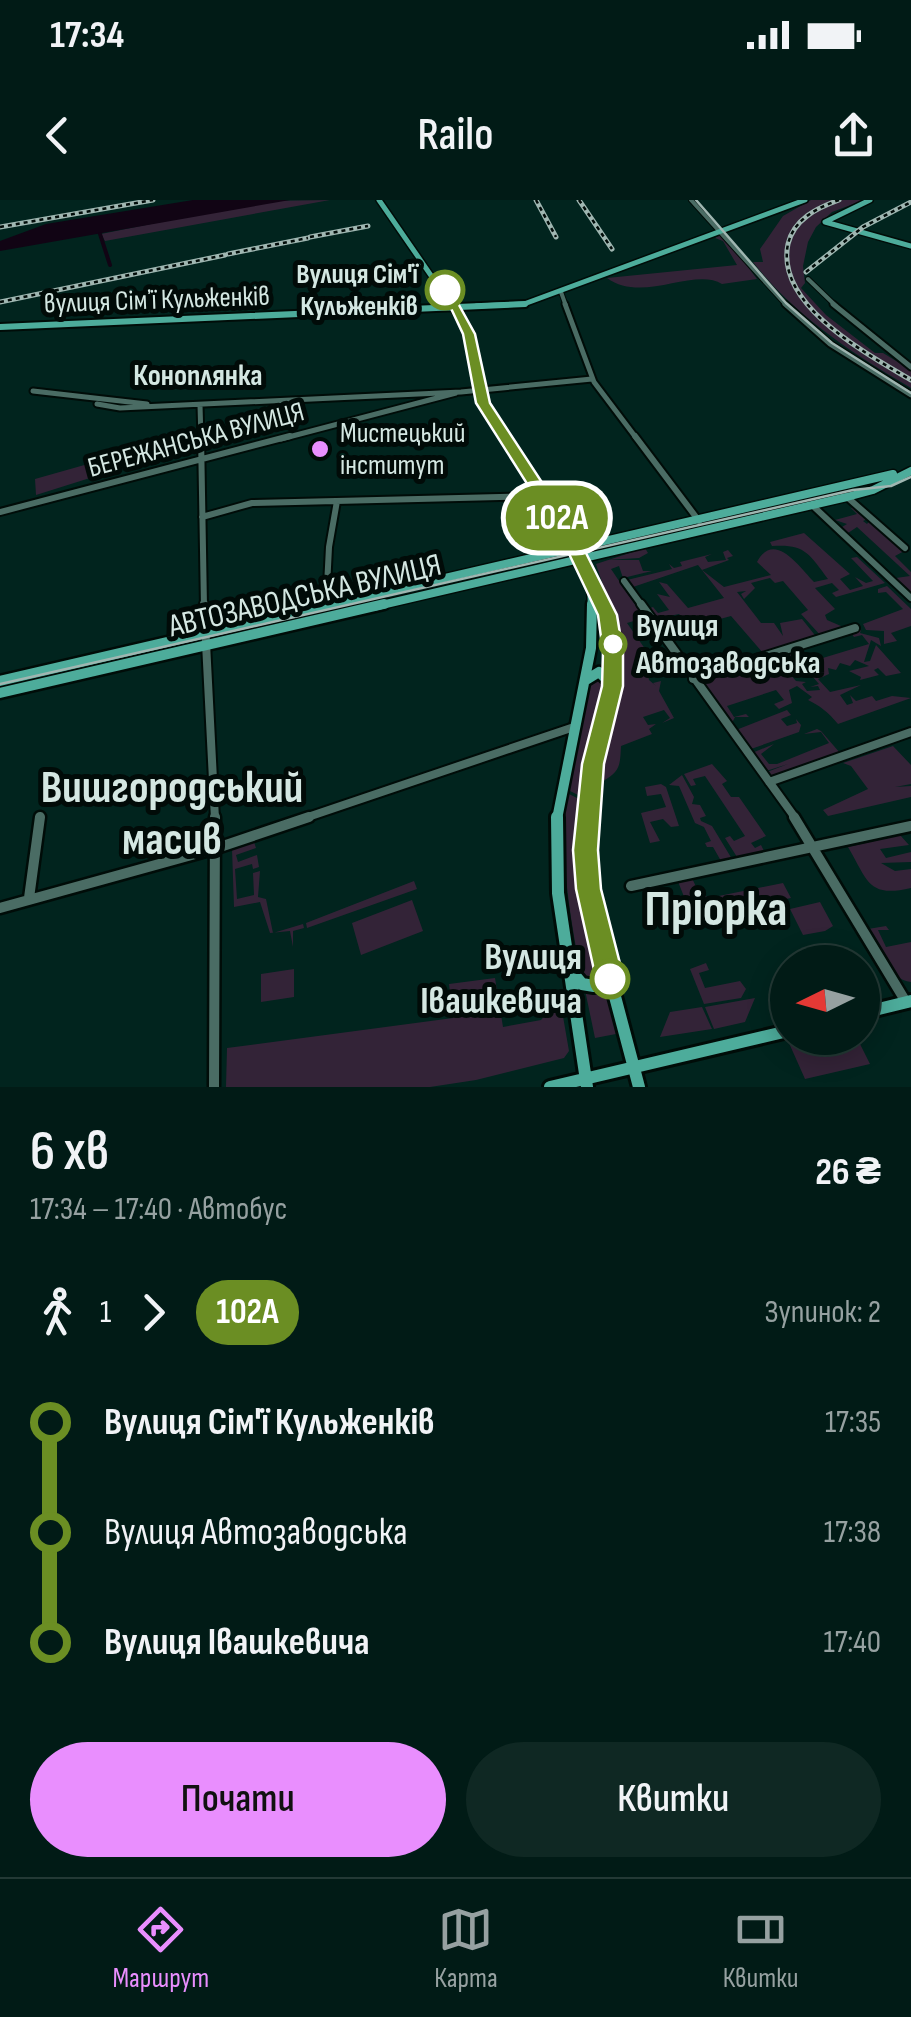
<!DOCTYPE html>
<html lang="uk">
<meta charset="utf-8">
<style>
:root{--surface:#011b16;--page:#0f2823;--text:#f1f3f6;--muted:#96a1a1;--line:#233935;--accent:#e98efe}
body{margin:0;font-family:"Sofia Sans Condensed",sans-serif;background:var(--page);color:var(--text);height:100vh;display:flex;flex-direction:column;font-size:38px;white-space:nowrap}
*{box-sizing:border-box;margin:0}
p{font-size:32px;color:var(--muted)}
.icon{flex:none;width:55px;height:55px;fill:none;stroke:currentColor;stroke-width:2;stroke-linecap:round;stroke-linejoin:round}
.map{position:relative;height:887px;overflow:hidden}
.panel{display:flex;flex-direction:column;background:var(--surface);flex:1}
.panel>*{flex:none}
.badge{padding:0 20px;border-radius:32px;font-size:35px;line-height:65px}
.needle{width:65px;rotate:265deg}
.fabs{position:absolute;left:770px;top:745px;display:grid;gap:20px}
.fabs a{display:grid;place-items:center;width:110px;height:110px;border-radius:50%;background:var(--surface);box-shadow:0 5px 25px #0003,0 0 0 2px var(--line);font-size:50px}
.map>.badge{position:absolute;translate:-50% -50%;box-shadow:0 0 0 5px #fff}
.legs{display:flex;align-items:center;gap:15px;height:110px;padding:0 30px;font-size:32px}
.legs p{margin-inline-start:auto}
.summary{display:flex;align-items:center;justify-content:space-between;height:170px;padding:0 30px}
h1{font-size:55px;font-weight:600;line-height:75px}
.action{display:flex;gap:20px;margin-top:auto;padding:20px 30px}
.action a{flex:1;height:115px;border-radius:60px;background:var(--accent);color:#111;font-size:40px;font-weight:600;line-height:115px;text-align:center}
.action a+a{background:var(--page);color:var(--text)}
ul{padding:0 30px;list-style:none}
li{display:flex;align-items:center;gap:35px;height:110px;font-size:38px}
li i{display:grid;place-items:center;width:15px;height:100%;margin:0 12px;background:currentColor}
li i::after{content:'';width:25px;height:25px;margin:-12px;border:8px solid;border-radius:50%;background:var(--surface)}
li p{margin-inline-start:auto}
li:first-child i{background:linear-gradient(#0000 50%,currentColor 0)}
li:last-child i{background:linear-gradient(currentColor 50%,#0000 0)}
.status{display:flex;justify-content:space-between;align-items:center;height:70px;padding:0 50px;background:var(--surface);direction:ltr}
.status svg{height:28px;fill:currentColor}
header{display:flex;justify-content:space-between;align-items:center;height:130px;padding:0 30px;background:var(--surface);font-size:45px;font-weight:600}
.menu{display:flex;justify-content:space-around;align-items:center;height:140px;border-top:2px solid var(--line);background:var(--surface);font-size:28px;color:var(--muted)}
.menu a{display:grid;justify-items:center;gap:5px}
.menu .active{color:var(--accent)}
.map>svg:first-child{display:block}
</style>
<div class="status"><b>17:34</b><svg viewBox="0 0 49 12"><path d="M0 12V9h3v3zM5 12V6h3v6zM10 12V3h3v9zM15 12V0h3v12zM26 1h20v11H26zM47 4h2v5h-2z"/></svg></div>
<header><svg class="icon" aria-label="back" viewBox="0 0 24 24"><path d="M15 5l-7 7 7 7"/></svg>Railo<svg class="icon" aria-label="share" viewBox="0 0 24 24"><path d="M12 15V3M7 8l5-5 5 5M5 13v7h14v-7"/></svg></header>
<div class="map">
<svg width="911" height="887" viewBox="0 0 911 887">
<rect width="100%" height="100%" fill="#01241e"/>
<path fill="#332337" d="M330,0l-225,41 -4,-7 165,-33z
M811,0h53l-32,12 -16,15 -8,15 -5,24 2,17 -4,5 25,27 49,38h8l28,17v18c-59,-35 -115,-71 -158,-126h10l-3,-13 23,-33z
M722,33l35,46 -35,5c-28,-17 -80,20 -115,-6l130,-13 -14,-24 -8,-3z
M95,262l16,2 -2,8 -73,23 -1,-16z
M856,306l13,12 -6,3 4,3 4,-5 35,31 -11,6 16,16v20l-15,-14 14,-2 -53,-49 -9,6 -6,-6 5,-3 -12,-4 22,-6 -6,-6z
M804,333l46,41 -10,5 10,11 13,-4 -8,-9 11,6 7,-2 -22,-23 6,-1 28,26 -49,14 -4,-4 7,-3 -7,-7 -17,5 20,21 -10,6 2,5 21,9 -27,7 -20,-22 7,-4 -25,-29 -8,2 -5,-5 -19,5 4,5 -11,11 -3,-5 5,-3 -9,1 24,31h13l9,13 -3,-13 22,-4 16,20 -23,8 -3,-3 -29,9 -32,-37 -40,11 -12,-13 -23,5 -8,-10 5,-2 5,6 11,-3 -12,-16 13,3 -11,-15 8,2 21,24 36,-10 -26,-33 -65,22 -6,-7 45,-11 -3,-5 5,4 8,-2 -2,-4 32,-8 -7,3 3,5 18,-2 -3,-8 5,-2 5,6 -6,2 2,2 -27,10 22,17 47,-12 -14,-13c17,-32 42,4 57,20l14,-3c-20,-27 -24,-35 -56,-33l-2,-4z
M645,348l3,5 -9,5 -32,2h32l4,11h9l-29,7 -4,-12 -8,3 33,49 -17,5 23,33 15,-3 -1,-5 6,9 -23,7h14l-4,2 2,4 -11,5 1,5 7,6 -3,-3 8,-2 -2,10 15,27 -12,5 8,-5 -6,-8 -21,7 5,8 8,-1 -7,5 3,5 -31,12c-1,18 0,25 -18,35 -3,-27 14,-61 18,-90 7,-48 -11,-83 -25,-127z
M887,386l24,23v17l-20,7 6,8 -13,3v-13l-18,-1 -3,-6 40,-15 -17,-17 -8,1v-4z
M861,430l-1,3 19,5 2,8 -10,-6 -7,22 6,-1 6,-16 25,28 -15,3 -8,-8 -4,2 5,5 -19,5 1,-3 -12,-6 20,-5 -14,-6 -5,6 -10,-3 -4,7 -8,-2 1,6 -11,5 12,13 31,-7 -21,10 7,10 6,-2 -3,-8 6,6 16,-5 4,5 16,-5 19,2 -73,26c-11,-13 -18,-18 -30,-24l4,-3 -15,-11 -8,4 3,13 -13,6 -5,-5 10,-4 -8,-10 -49,16 7,11 12,-3 3,3h-14l-3,6 -29,-38 3,-6 69,-22 21,24 10,1 -4,2 5,7 13,-1 -2,-4 -8,1 9,-3 -7,-8 -7,2 -7,-7 -5,1 -14,-16 13,-3 2,3 -9,2 8,9 76,-23 -7,-9 -8,2 -3,-4z
M597,476l10,11 -25,110 -16,-8 26,-110z
M787,510l4,5 -10,4 6,7 10,-3 -1,-4 5,6 -2,7 -48,17 -15,-19z
M817,529l4,2 19,22 -69,25 -4,-6 21,-8 -22,7 -14,-18 22,-9 -13,10 8,10h8l52,-21 -8,-11 -17,2z
M893,546l18,19v19l-16,3 16,-1v11l-83,19 -5,-6 45,-21 -17,-23 -8,-3z
M712,564l15,17 -5,3 9,13h8l27,39 -15,7 4,5 6,-3 4,8 -28,4 -12,-19 5,-2 4,5 11,-5 -40,-60 -12,3 3,6 -5,1 -7,-12z
M682,575l12,22 -2,7 8,1 6,11 -6,2 1,3 11,5 20,33 -11,2 -8,-14h-6l-2,-4 6,-2 -7,-14 -9,-4 -16,-37 -10,-1z
M661,584l5,3 13,39 -8,1 -8,-8 -13,3 10,19 -10,2 -9,-30 25,-6 -5,-13 -14,2 -2,-9z
M565,592l16,8 1,88 18,80 -8,11 -11,-5c-12,-61 -21,-119 -16,-182z
M900,635l9,10 -29,4 6,9 25,-6v10l-30,1 14,8 16,-2v19c-43,10 -43,-7 -63,-41z
M254,642l2,6 -20,7 2,7 19,-7 2,12 -6,2 -1,-5 -17,5 2,30 17,-4 -1,-22 7,-2 -2,26 8,2 7,34 30,-9 1,4 -11,3v16l-3,-16 -20,2 -10,-31 -26,5 -2,-58z
M691,676l7,15 11,7 74,-15 8,15 -5,1 3,6 -110,24 -6,-12 4,-1 4,9 13,-3 -17,-43z
M414,681l3,8 -110,39 -1,-5z
M412,700l11,31 -62,24 -9,-32z
M820,702l13,24 -8,5 -22,4 -13,-26z
M886,726l3,4h-11l8,17 25,-5v40c-22,-2 -33,-35 -43,-53z
M706,763l3,7 -10,3 6,15 35,-7 6,8 -5,9 -37,6 -14,-35z
M294,769v28l-33,5v-28z
M495,778l8,49 38,-7 19,-21 9,52 -5,7 -88,22 -46,7h-204l1,-39 226,-30 -4,-34z
M604,785l12,49 -21,4 -10,-48h14z
M755,798l-10,24 -31,7 -9,-22z
M702,807l10,22 -52,8 10,-25z
M811,838h46l13,26 -65,15 -16,-36z"/>
<path fill="#110414" d="M193,0h97l-290,51v-10l46,-17z"/>
<g fill="none" stroke-linecap="round" stroke-linejoin="round">
<path stroke="#110414" stroke-width="4" d="M100,34l10,31"/>
<g stroke="#000c08" stroke-width="6">
<path id="minor-far4" d="M691,0l96,106
M808,79l28,27
M561,92l5,14"/>
</g>
<g stroke="#000c08" stroke-width="9">
<path id="minor-far3" d="M565,104l29,78 43,57
M785,104l45,40 81,51
M833,104l78,63
M33,191l114,13
M97,204l23,4 341,-16 131,-13
M200,205l1,34
M281,239l175,-46"/>
</g>
<g stroke="#000c08" stroke-width="10">
<path id="minor-far2" d="M201,236l3,171
M635,236l64,85
M847,297l58,51
M812,305l99,93
M0,312l290,-76
M202,317l50,-14 292,-7
M624,381l19,26
M326,406l3,-59 8,-46"/>
</g>
<g stroke="#000c08" stroke-width="12">
<path id="minor-far1" d="M204,404l11,215
M641,404l155,215
M693,479l162,-51
M769,582l142,-50
M302,619l272,-92"/>
</g>
<g stroke="#000c08" stroke-width="15">
<path id="minor" d="M794,617l112,185
M631,686l280,-60
M29,698l11,-81
M0,708l217,-60 92,-31
M214,887l1,-270"/>
</g>
<g stroke="#000c08" stroke-width="8">
<path id="major-far4" d="M379,0l73,106
M825,22l86,24
M825,22l45,-22
M476,106l48,-2 281,-104"/>
</g>
<g stroke="#000c08" stroke-width="10">
<path id="major-far3" d="M451,104l15,22 17,77 23,36
M0,127l525,-23"/>
</g>
<g stroke="#000c08" stroke-width="11">
<path id="major-far2" d="M505,236l66,103 33,68
M591,386l1,21
M320,407l573,-133
M373,407l474,-110 26,-7 38,-19"/>
</g>
<g stroke="#000c08" stroke-width="15">
<path id="major-far1" d="M586,480l13,-8 12,12
M0,481l331,-77
M0,493l384,-89
M557,619l34,-171 1,-44
M588,619c2,-68 47,-149 15,-215"/>
</g>
<g stroke="#000c08" stroke-width="18">
<path id="major" d="M557,617l1,76 29,194
M588,617l-2,54 10,54 43,162
M572,772l10,12 12,2 12,-17
M862,813l49,-12
M550,887l238,-56"/>
</g>
<use href="#minor-far4" stroke="#4a6c64" stroke-width="4"/>
<use href="#minor-far3" stroke="#4a6c64" stroke-width="5"/>
<use href="#minor-far2" stroke="#4a6c64" stroke-width="6"/>
<use href="#minor-far1" stroke="#4a6c64" stroke-width="8"/>
<use href="#minor" stroke="#4a6c64" stroke-width="10"/>
<use href="#major-far4" stroke="#4dac9b" stroke-width="5"/>
<use href="#major-far3" stroke="#4dac9b" stroke-width="6"/>
<use href="#major-far2" stroke="#4dac9b" stroke-width="8"/>
<use href="#major-far1" stroke="#4dac9b" stroke-width="10"/>
<use href="#major" stroke="#4dac9b" stroke-width="12"/>
<path stroke="#9fb6b1" stroke-width="2.5" d="M696,0l90,103 46,40 79,50
M0,484l853,-194 38,-4 20,-9"/>
<g stroke="#9fb6b1" stroke-width="5">
<path id="rail" d="M536,0l20,37
M579,0l33,49
M839,0c-22,8 -45,19 -51,44 -13,61 79,110 123,136
M0,27l153,-27
M310,37l58,-11
M228,54l80,-16
M806,72l57,-45 48,-25
M0,102l225,-47"/>
</g>
<use href="#rail" stroke="#010b08" stroke-width="2.5" stroke-dasharray="4" stroke-linecap="butt"/>
</g>
<path fill="#6b8e23" stroke="#fff" stroke-width="2.5" d="M441,87h8l26,47 15,69 89,136 38,76 6,37v34l-19,78 -6,86 3,39 23,90 -4,10 -10,4 -10,-4 -4,-10 -20,-90 -3,-39 9,-86 20,-78 1,-34 -5,-37 -36,-76 -86,-136 -13,-69z"/>
<g fill="#fff" stroke="#6b8e23" stroke-width="5">
<circle cx="445" cy="90" r="18"/>
<circle cx="613" cy="444" r="12"/>
<circle cx="610" cy="779" r="18"/>
</g>
<circle fill="#e98efe" stroke="#010b08" stroke-width="4" cx="320" cy="249" r="10"/>
<g text-anchor="middle" dominant-baseline="central" stroke-width="10" stroke-linejoin="round" paint-order="stroke">
<g font-size="28" font-weight="bold" fill="#d4e7e2" stroke="#010b08" text-anchor="end">
<text x="418" y="74">Вулиця Сім'ї<tspan x="418" dy="32">Кульженків</tspan></text>
</g>
<g font-size="28" fill="#d4e7e2" stroke="#010b08">
<text transform="translate(157 100) rotate(-2)">вулиця Сімʼї Кульженків</text>
<text transform="translate(196 240) rotate(-15)">БЕРЕЖАНСЬКА ВУЛИЦЯ</text>
</g>
<g font-size="28" fill="#d4e7e2" stroke="#010b08" text-anchor="start">
<text x="340" y="233">Мистецький<tspan x="340" dy="32">інститут</tspan></text>
</g>
<g font-size="30" font-weight="bold" fill="#d4e7e2" stroke="#010b08">
<text x="198" y="176">Коноплянка</text>
</g>
<g font-size="32" fill="#d4e7e2" stroke="#010b08">
<text transform="translate(305 396) rotate(-13)">АВТОЗАВОДСЬКА ВУЛИЦЯ</text>
</g>
<g font-size="32" font-weight="bold" fill="#d4e7e2" stroke="#010b08" text-anchor="start">
<text x="636" y="426">Вулиця<tspan x="636" dy="37">Автозаводська</tspan></text>
</g>
<g font-size="38" font-weight="bold" fill="#d4e7e2" stroke="#010b08" text-anchor="end">
<text x="582" y="757">Вулиця<tspan x="582" dy="44">Івашкевича</tspan></text>
</g>
<g font-size="45" font-weight="bold" fill="#d4e7e2" stroke="#010b08">
<text x="172" y="588">Вишгородський<tspan x="172" dy="52">масив</tspan></text>
</g>
<g font-size="50" font-weight="bold" fill="#d4e7e2" stroke="#010b08">
<text x="716" y="710">Пріорка</text>
</g>
</g>
</svg>
<div class="fabs">
<a><svg class="needle" viewBox="-14 -14 28 28"><path d="M0-13l5 13h-10z" fill="#e53935"/><path d="M0 13l5-13h-10z" fill="#96a1a1"/></svg></a>
</div>
<b class="badge" style="left:557px;top:318px;background:#6b8e23;color:#fff">102А</b>
</div>
<section class="panel">
<div class="summary"><div><h1>6 хв</h1><p>17:34 – 17:40 · Автобус</p></div><b>26 ₴</b></div>
<div class="legs"><svg class="icon" aria-label="walk" viewBox="0 0 24 24"><circle cx="13" cy="4" r="2"/><path d="M13 8l-2 6 4 7M11 14l-3 7M7 12l3-4h3l4 4"/></svg>1<svg class="icon" aria-label="forward" viewBox="0 0 24 24"><path d="M9 5l7 7-7 7"/></svg><b class="badge" style="background:#6b8e23;color:#fff">102А</b><p>Зупинок: 2</p></div>
<ul>
<li><i style="color:#6b8e23"></i><b>Вулиця Сім'ї Кульженків</b><p>17:35</p></li>
<li><i style="color:#6b8e23"></i><span>Вулиця Автозаводська</span><p>17:38</p></li>
<li><i style="color:#6b8e23"></i><b>Вулиця Івашкевича</b><p>17:40</p></li>
</ul>
<div class="action"><a>Почати</a><a>Квитки</a></div>
</section>
<nav class="menu">
<a class="active"><svg class="icon" aria-label="directions" viewBox="0 0 24 24"><path d="M12 3l9 9-9 9-9-9zM9 14v-3h6M13 9l2 2-2 2"/></svg>Маршрут</a>
<a><svg class="icon" aria-label="map" viewBox="0 0 24 24"><path d="M3 6l6-2 6 2 6-2v14l-6 2-6-2-6 2zM9 4v14M15 6v14"/></svg>Карта</a>
<a><svg class="icon" aria-label="tickets" viewBox="0 0 24 24"><path d="M3 7h18v10H3zM15 7v10"/></svg>Квитки</a>
</nav>
